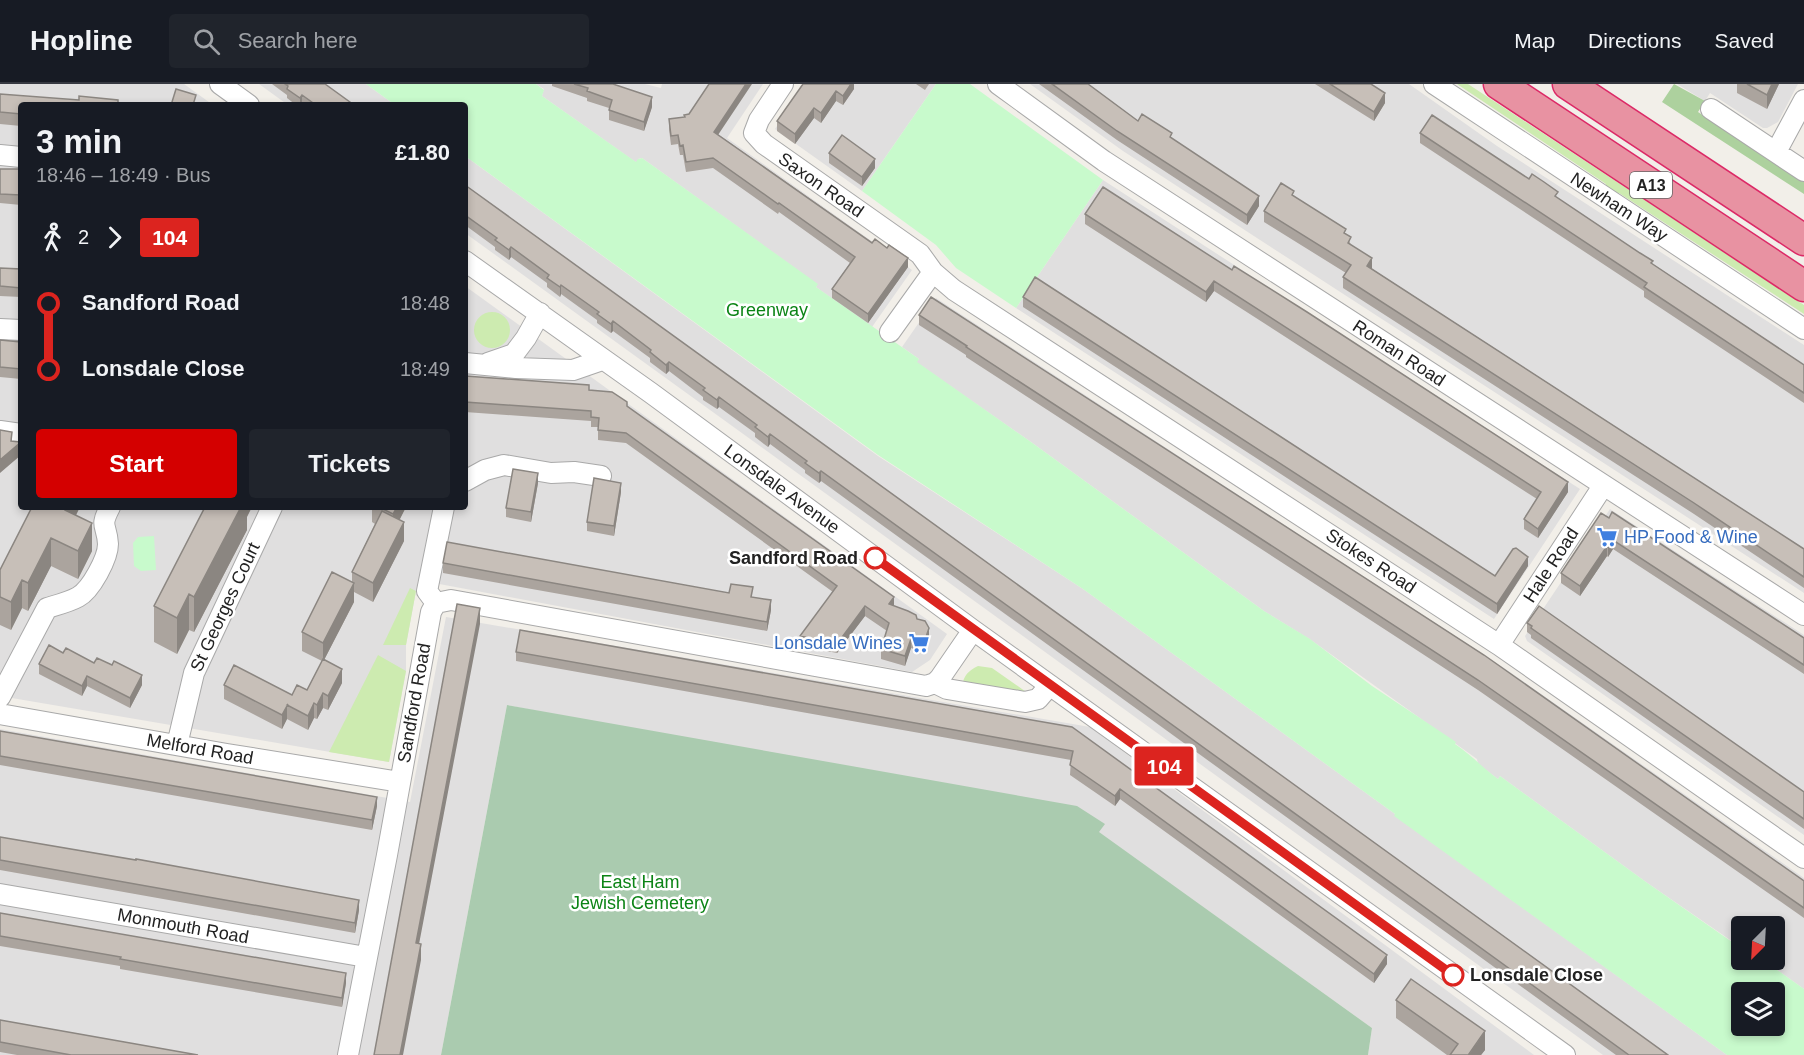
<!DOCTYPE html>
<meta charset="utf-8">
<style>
:root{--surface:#171b24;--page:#20242c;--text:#f1f3f6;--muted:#9ea1a6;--line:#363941;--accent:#d40000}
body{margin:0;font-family:Arial,sans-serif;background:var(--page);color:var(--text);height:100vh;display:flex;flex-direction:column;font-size:22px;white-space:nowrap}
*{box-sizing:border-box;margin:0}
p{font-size:20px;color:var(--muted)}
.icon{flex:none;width:33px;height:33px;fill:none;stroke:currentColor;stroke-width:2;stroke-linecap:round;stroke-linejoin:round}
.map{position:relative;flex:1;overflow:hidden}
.sheet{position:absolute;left:18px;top:18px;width:450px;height:408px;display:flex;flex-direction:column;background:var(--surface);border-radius:6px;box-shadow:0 3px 9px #0003}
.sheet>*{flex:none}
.badge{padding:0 12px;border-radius:4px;font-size:21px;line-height:39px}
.needle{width:39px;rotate:204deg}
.tools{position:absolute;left:1731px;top:832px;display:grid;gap:12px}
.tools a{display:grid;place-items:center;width:54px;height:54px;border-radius:6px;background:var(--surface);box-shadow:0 3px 9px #0003;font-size:30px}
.map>.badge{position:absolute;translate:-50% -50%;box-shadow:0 0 0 3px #fff}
.legs{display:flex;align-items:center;gap:9px;height:66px;padding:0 18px;font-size:20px}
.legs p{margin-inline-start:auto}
.headline{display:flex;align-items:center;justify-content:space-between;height:102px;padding:0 18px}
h1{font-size:33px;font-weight:800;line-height:45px}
.primary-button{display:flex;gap:12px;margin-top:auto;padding:12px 18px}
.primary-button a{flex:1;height:69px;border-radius:6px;background:var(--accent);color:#fff;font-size:24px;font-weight:800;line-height:69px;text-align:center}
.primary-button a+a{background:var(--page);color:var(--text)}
ul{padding:0 18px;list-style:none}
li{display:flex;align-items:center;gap:21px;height:66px;font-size:22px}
li i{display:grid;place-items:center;width:9px;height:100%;margin:0 8px;background:currentColor}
li i::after{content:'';width:15px;height:15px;margin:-8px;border:4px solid;border-radius:50%;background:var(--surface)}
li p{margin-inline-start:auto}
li:first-child i{background:linear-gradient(#0000 50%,currentColor 0)}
li:last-child i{background:linear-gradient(currentColor 50%,#0000 0)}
header{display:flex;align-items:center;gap:36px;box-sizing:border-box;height:84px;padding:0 30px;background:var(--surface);border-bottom:2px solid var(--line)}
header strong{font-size:28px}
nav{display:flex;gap:33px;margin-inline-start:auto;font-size:21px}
.search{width:420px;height:54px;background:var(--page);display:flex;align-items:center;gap:15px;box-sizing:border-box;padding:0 21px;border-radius:6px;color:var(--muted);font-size:22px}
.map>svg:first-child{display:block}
</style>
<header>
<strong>Hopline</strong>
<div class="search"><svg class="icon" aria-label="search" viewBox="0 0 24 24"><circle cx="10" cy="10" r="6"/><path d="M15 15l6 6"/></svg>Search here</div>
<nav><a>Map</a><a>Directions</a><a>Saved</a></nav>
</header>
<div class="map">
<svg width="1804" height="971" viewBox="0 0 1804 971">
<rect width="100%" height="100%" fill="#f2efe9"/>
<path fill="#e0dfdf" d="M0,0h184l29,21h-192v402h444v-221l482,348 -17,26 -18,12 -494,-92 -12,65v26l-17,91 -389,-66z
M259,0h107l29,21h-107z
M536,0h109l16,4 1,-4h101l-36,54 185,132 -40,57 -56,-40 1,-3 -175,-126 -4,1 -1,4 -95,-67 2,-7z
M805,0h131l-74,107 -87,-62z
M1030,0h379l88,62 307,199v248l-681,-442z
M1677,0h121l-20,38 -11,6h-4l-53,-35 -5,8z
M465,72l413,300 205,133 312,225v2l332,239h-124l-1138,-822z
M1103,96l477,309 -86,130 -478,-311z
M936,214l571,372 297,208v111l-41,-29h11v-33h-32l-1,19 -4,-3 -1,1 -90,-62 -146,-106 -2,3 -20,-15 -1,-5 -166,-119 -47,-29 -233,-169 -115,-80 3,-3 -17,-12z
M1610,425l194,126v200l-277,-194 -2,-5z
M446,533l644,110 444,328h-166l4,-27 -274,-196 6,-8 -597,-119 -66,350h-441v-326l410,73z"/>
<path fill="#cdebb0" d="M1457,0h11l336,221v9l-185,-121 -6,5 -9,-6 2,-8z
M474 246a18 18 0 1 1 36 0a18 18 0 1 1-36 0Z
M410,504l6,3 -10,54h-23z
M378,571l28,16 -17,91 -60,-10z
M978,582l14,2 37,26 -67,-8c2,-11 6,-15 16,-20z"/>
<path fill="#add19e" d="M1674,0l31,17 -7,11 106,70v12l-142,-92z"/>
<path fill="#aacbaf" d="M507,621l570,101 28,18 -6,8 273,196 -4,27h-927z"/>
<path fill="#c8facc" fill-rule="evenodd" d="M366,0h170l8,6 -2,6 94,66 2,-3 4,-1 176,126 -2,3 103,72 -2,3 114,80 233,169 46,28 62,47 84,56 -1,2c16,11 27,23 43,35l2,-3 146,106 89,62 2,-2 4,4 1,14h21l41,29v66h-77l-333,-239 1,-2 -312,-225 -205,-134 -413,-299v-51h-70zM1742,909h32v33h-32z
M936,0h34l133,96 -87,128 -60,-40 -20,-23 -74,-54z
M154,452l2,34 -15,1 -7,-5 -1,-23 5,-6z"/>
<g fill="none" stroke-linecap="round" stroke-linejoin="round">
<g stroke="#a9a9a9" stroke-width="22">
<path id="minor" d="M220,0l29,21
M783,0l-24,36 -5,13 10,11 156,110 13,18 21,18 545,355 305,213
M998,0l106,77 700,454
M1434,0l370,245
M1711,25l93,62
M1776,68l28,-52
M0,71l21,2
M465,177l186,132 322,237 592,425
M0,245l21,1
M890,248l43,-60
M465,279l51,5 57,2 29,-10
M488,279l26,-9 12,-16 14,-25
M0,347l21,3
M465,397l20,-11 19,-5 47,8 23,-1 27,4
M436,519l-9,-12 17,-84
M1499,561l104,-159
M935,599l12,6 78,13 13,-3 12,-14
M0,613l47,-89c10,-3 22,-6 31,-11 13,-7 30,-39 30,-53 -1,-20 -9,-16 2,-37
M0,630l227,40 173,28
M177,661l17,-72 78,-166
M0,810l366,63
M348,971l39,-200 44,-243 5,-9 15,-3 475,86 9,-3 5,-5 33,-48"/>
</g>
<g stroke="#dc2a67" stroke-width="33">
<path id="highway" d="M1499,0l305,202
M1568,0l236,156"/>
</g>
<use href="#minor" stroke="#fff" stroke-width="20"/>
<use href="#highway" stroke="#e892a2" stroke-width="30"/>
</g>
<path fill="#aba49e" d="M272,0h53l29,21h-58l-9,-7v-3z
M552,0h63v1l37,22 -8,24 -35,-11v-12l-22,-7v-3l-35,-12z
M803,0h51v5l-11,16 -7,-4 -15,22 -7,-5 -19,26 -18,-13v-10z
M916,0h13l-4,6z
M1039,0h49l50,37 34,18 87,67 -12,19 -130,-85z
M1315,0h56l14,19 -11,18z
M1737,0h42l-12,25 -30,-16z
M0,10l21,11v21l-21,-2z
M689,30l219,153 -40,56 -36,-25v-9l18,-26 -71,-51 -1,2 -65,-46 -27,4 -3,-17h-3l-2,-11 -7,1 -2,-16v-10l15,-2z
M1420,49l138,65 95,66 151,101v38l-160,-106v-6l-224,-148z
M829,69l46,15 -13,18 -33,-23z
M0,85h21v36l-21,-2z
M465,101l1203,870h-52l-795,-574 -2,2 -14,-10v-3l-35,-26 -2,3 -13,-10v-4l-36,-26 -2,2 -14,-9v-3l-34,-26 -3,3 -16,-12v-4l-37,-27 -2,2 -14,-10v-3l-36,-26 -1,3 -13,-10v-4l-36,-26 -2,3 -14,-10v-3l-30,-22z
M1103,103l465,305 -30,46 -14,-9v-10l13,-20 -323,-208 -8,11 -121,-78v-10z
M1294,112l52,38 5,11 21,24 432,280v39l-110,-74 -351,-226v-11l3,-4 -82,-51v-11z
M0,184l21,1v28l-21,-1z
M1023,213l472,279 33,-10 -31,48 -474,-307z
M919,231l885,566v37l-326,-228 -512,-333v-2l-47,-30z
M0,256l21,2v37l-21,-2z
M465,292l124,14 38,16 267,200 23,13 12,19 -5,15 -13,-5 -6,18 -24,-7v-10l6,-18 -22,-15 -28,37 -37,-7v-10l33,-44 -207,-149 -28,-3v-13h-7v-6l-126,-9z
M538,399l-7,39 -25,-5v-9z
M621,408l-7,44 -27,-5v-9z
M372,423h34l-7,13 5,21 -31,61 -19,-10v10l-30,58 18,23 -14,27 -5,-2 -6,11 -3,-1 -6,12 -21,-11 -5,10 -58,-30v-14l68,10 15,-5 15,-29 -20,-10v-19l50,-50v-10l23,-48 -3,-2z
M1601,429l203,125v36l-191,-125 -5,8 -1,-1 -27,40 -19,-13v-10z
M76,431l16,36 -14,28 -27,-13 -23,45 -6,-3 -11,22 -11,-5v-55z
M247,433v13l-53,102 -5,-2 -12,24 -23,-12v-36z
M443,479l310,34 18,13 -4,21 -324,-58z
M1527,539l277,169v37l-273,-191v-3l-4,-3z
M516,568l556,75 315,237 -13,19 -254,-184 -5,7 -45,-31 1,-15 -555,-99z
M63,569l31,10 48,22 -12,23 -43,-22 -5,10 -43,-22v-10z
M0,647l377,75 -5,24 -372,-65z
M0,753l136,23 223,50 -4,23 -355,-63z
M0,829l346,70 -4,24 -222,-38v-3l-120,-20z
M1396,916l89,50 -4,5h-34l-51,-37z
M0,936l198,35h-181l-17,-3z"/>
<path fill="#8b8681" d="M746,0h6l-38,57v-9z
M851,0h3v5l-11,16v-9z
M1772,0h7l-12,25v-14z
M836,7v10l-15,22v-10z
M1385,9v10l-11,18v-9z
M302,11v10h-2v-7z
M652,13v10l-8,24v-9z
M814,24v10l-19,26v-10z
M875,75v9l-13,18v-9z
M1259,112v10l-12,19v-10z
M511,163v10l-2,3v-10z
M908,174v9l-40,56v-9z
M1372,174v11l-5,-3z
M1214,197v10l-8,11v-10z
M561,201v9l-1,3v-10z
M613,237v10l-2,2v-9z
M669,278v9l-3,3v-9z
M719,313v10l-2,2v-9z
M12,348l-1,18 10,-8v13l-21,18v-13z
M770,350v10l-2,3v-10z
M821,387v10l-2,2v-10z
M538,389v10l-7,39v-10z
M1568,398v10l-30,46v-9z
M621,399v9l-7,44v-10z
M66,423h14l-15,31v-28z
M241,423h11l-5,10v13l-53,102v-35z
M397,423h9l-13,26v-19z
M404,438v19l-31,61v-19z
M92,439v28l-14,28v-28z
M51,454v28l-23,45v-28z
M1613,456v9l-5,8v-10z
M1607,462v10l-27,40v-10z
M1528,473v9l-31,48v-10z
M22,496v28l-11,22v-28z
M354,499v19l-31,60v-19z
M189,510v36l-12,24v-36z
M894,513v10l-5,-3z
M771,516v10l-4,21v-9z
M865,522v10l-28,37v-9z
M480,524v16l-64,336v-17z
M929,544v10l-5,15v-10z
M911,555v9l-6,18v-10z
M342,585v14l-14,27v-14z
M142,591v10l-12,23v-10z
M87,592v10l-5,10v-10z
M323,609v15l-6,11v-14z
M314,619v15l-6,12v-14z
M287,621v14l-5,10v-14z
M1120,705v10l-5,7v-10z
M377,713v9l-5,24v-10z
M359,816v10l-4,23v-10z
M421,860v16l-18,95h-3z
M1387,871v9l-13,19v-9z
M346,889v10l-4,24v-9z
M1485,947v19l-4,5h-12z"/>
<path fill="#c7bfb8" stroke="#8b8681" stroke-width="1.5" d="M285,0h40l29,21h-38l-14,-10 -2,3 -13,-9 1,-3z
M574,0h39l39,13 -8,25 -35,-12 3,-10 -25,-9 1,-3z
M709,0h37l-32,48 158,111 3,-4 12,9 2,-3 19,13 -40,56 -36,-25 23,-32 -76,-54 -1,1 -65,-46 -27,4 -3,-17 -3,1 -2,-11 -7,1 -2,-17 16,-2 -1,-2 5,-1z
M803,0h48l-8,12 -7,-5 -15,22 -7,-5 -19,26 -18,-13z
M1052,0h36l50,37 4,-7 30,19 -2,4 89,59 -12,19 -130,-84z
M1330,0h41l14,9 -11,19z
M1747,0h25l-5,11z
M176,5l20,6 -3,10h-17l-4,-3z
M0,10l79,6v-4l39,4v5h-97v9l-21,-2z
M1432,31l97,64 3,-5 12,8 14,10 -3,4 85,57 13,8 -2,2 153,102v28l-160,-106 3,-4 -227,-150z
M842,51l33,24 -13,18 -33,-24z
M0,85h21v26l-21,-1z
M1281,99l13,8 -2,4 54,34 -2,4 7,4 -3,6 24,15 -5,8 437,283v28l-110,-74 -351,-226 8,-12 -87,-54z
M465,101l1203,870h-39l-808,-584 -2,2 -14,-10 2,-2 -37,-27 -2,3 -13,-10 2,-2 -38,-28 -2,3 -14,-10 2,-2 -36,-26 -3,3 -16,-13 1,-2 -38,-29 -2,3 -14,-10 2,-2 -38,-27 -1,2 -13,-9 2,-3 -38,-28 -2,3 -14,-10 2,-2 -32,-23z
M1103,103l129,83 2,-4 73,46 261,170 -30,47 -14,-10 17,-27 -327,-211 -8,11 -121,-78z
M0,184l21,1v19l-21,-2z
M1035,193l460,299 18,-27 3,-1 12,9 -31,47 -474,-307z
M931,213l553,358 320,226v27l-326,-228 -512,-333 1,-1 -48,-31z
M0,256l21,2v27l-21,-2z
M465,292l124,9v5l23,2 15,10v4l267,191 -5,7 19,7 8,4 1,4 8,2 4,7 -5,15 -13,-4 -6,17 -24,-7 8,-26 -24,-17 -28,38 -37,-8 37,-50 -211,-153 -28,-3 1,-12 -8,-1v-6l-126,-9z
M0,346l12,2 -1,9 10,1 -21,18z
M513,385l25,4 -7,39 -25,-4z
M594,394l27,5 -7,43 -27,-4z
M32,423h34l-1,3 27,13 -14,28 -27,-13 -23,45 -6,-3 -11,22 -11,-5v-27z
M205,423h36l-47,90 -5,-3 -12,24 -23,-12z
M379,423h18l-4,7z
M382,427l22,11 -31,61 -21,-11z
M1612,428l192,126v27l-191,-125 -5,7 -1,-1 -27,40 -19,-13 40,-60 8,5z
M447,458l282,51 2,-9 22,3 -2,10 20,3 -4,22 -324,-59z
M332,488l22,11 -31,60 -21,-11z
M457,520l23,4 -64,335 5,1 -21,111h-26z
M1539,522l265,186v27l-273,-191 1,-2 -5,-3z
M520,546l552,97 315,228 -13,19 -254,-185 -5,7 -45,-31 3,-14 -557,-99z
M49,561l14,8 3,-5 28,15 3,-5 15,7 2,-4 28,14 -12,23 -43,-22 -5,10 -43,-22z
M323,575l19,10 -14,27 -5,-3 -6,12 -3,-2 -6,13 -21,-11 1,-1 -6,11 -58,-30 10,-20 58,30 5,-10 10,5z
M0,647l377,66 -5,23 -372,-64z
M0,753l136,23v-1l223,41 -4,23 -355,-63z
M0,829l346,60 -4,25 -222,-39 1,-2 -121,-21z
M1411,895l74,52 -16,23 1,1h-20l8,-11 -62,-44z
M0,936l198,35h-127l-71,-13z"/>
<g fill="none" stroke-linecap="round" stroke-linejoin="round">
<g stroke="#fff" stroke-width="14">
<path id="line-1" d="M875,474l578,417"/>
</g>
<use href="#line-1" stroke="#dc241f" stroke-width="9"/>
</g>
<defs>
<g id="supermarket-bare" transform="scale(1.62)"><path d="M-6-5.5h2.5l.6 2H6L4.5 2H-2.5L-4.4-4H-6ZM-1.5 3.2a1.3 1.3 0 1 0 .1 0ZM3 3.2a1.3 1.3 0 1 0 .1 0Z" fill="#3f7fe0" stroke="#fff" stroke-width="2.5" paint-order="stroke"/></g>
</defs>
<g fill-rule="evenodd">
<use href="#supermarket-bare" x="1607" y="453"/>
<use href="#supermarket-bare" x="919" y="559"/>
</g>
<g fill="#fff" stroke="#dc241f" stroke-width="3">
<circle cx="875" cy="474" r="10"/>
<circle cx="1453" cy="891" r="10"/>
</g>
<g text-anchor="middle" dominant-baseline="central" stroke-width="5" stroke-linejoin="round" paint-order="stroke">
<rect fill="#fff" stroke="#646464" stroke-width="1.5" x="1630" y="88" width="42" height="26" rx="4.5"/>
<g font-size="16" font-weight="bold" fill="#222">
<text x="1651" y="101">A13</text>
</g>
<g font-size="18" fill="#222" stroke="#fff">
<text transform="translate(821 101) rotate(35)">Saxon Road</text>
<text transform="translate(1619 123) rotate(33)">Newham Way</text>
<text transform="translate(1399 269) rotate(33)">Roman Road</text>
<text transform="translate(782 405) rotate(36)">Lonsdale Avenue</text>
<text transform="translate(1371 477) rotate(33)">Stokes Road</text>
<text transform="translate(1551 481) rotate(-57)">Hale Road</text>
<text transform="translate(225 523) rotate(-65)">St Georges Court</text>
<text transform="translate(414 619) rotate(-80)">Sandford Road</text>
<text transform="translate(200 665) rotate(10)">Melford Road</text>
<text transform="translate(183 842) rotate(10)">Monmouth Road</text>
</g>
<g font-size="18" fill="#0c8416" stroke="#fff">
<text x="767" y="226">Greenway</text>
<text x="640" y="798">East Ham<tspan x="640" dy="21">Jewish Cemetery</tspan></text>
</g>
<g font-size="18" fill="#366cbe" stroke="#fff" text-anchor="start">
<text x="1624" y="453">HP Food &amp; Wine</text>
<text x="902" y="559" text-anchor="end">Lonsdale Wines</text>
</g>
<g font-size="18" font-weight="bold" fill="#222" stroke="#fff" text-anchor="end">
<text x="858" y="474">Sandford Road</text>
<text x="1470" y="891" text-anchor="start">Lonsdale Close</text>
</g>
</g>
</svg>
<div class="tools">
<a><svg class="needle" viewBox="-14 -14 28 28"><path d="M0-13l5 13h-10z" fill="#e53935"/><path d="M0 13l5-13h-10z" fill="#9ea1a6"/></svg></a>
<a><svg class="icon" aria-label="layers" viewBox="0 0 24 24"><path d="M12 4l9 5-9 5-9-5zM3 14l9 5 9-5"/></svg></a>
</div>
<b class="badge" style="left:1164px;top:682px;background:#dc241f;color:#fff">104</b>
<section class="sheet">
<div class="headline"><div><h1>3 min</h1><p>18:46 – 18:49 · Bus</p></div><b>£1.80</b></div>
<div class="legs"><svg class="icon" aria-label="walk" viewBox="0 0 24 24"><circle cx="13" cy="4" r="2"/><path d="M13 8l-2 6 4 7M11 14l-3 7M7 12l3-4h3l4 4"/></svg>2<svg class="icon" aria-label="forward" viewBox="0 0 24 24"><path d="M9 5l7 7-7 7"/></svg><b class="badge" style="background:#dc241f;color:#fff">104</b></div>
<ul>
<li><i style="color:#dc241f"></i><b>Sandford Road</b><p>18:48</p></li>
<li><i style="color:#dc241f"></i><b>Lonsdale Close</b><p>18:49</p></li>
</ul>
<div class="primary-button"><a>Start</a><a>Tickets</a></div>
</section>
</div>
